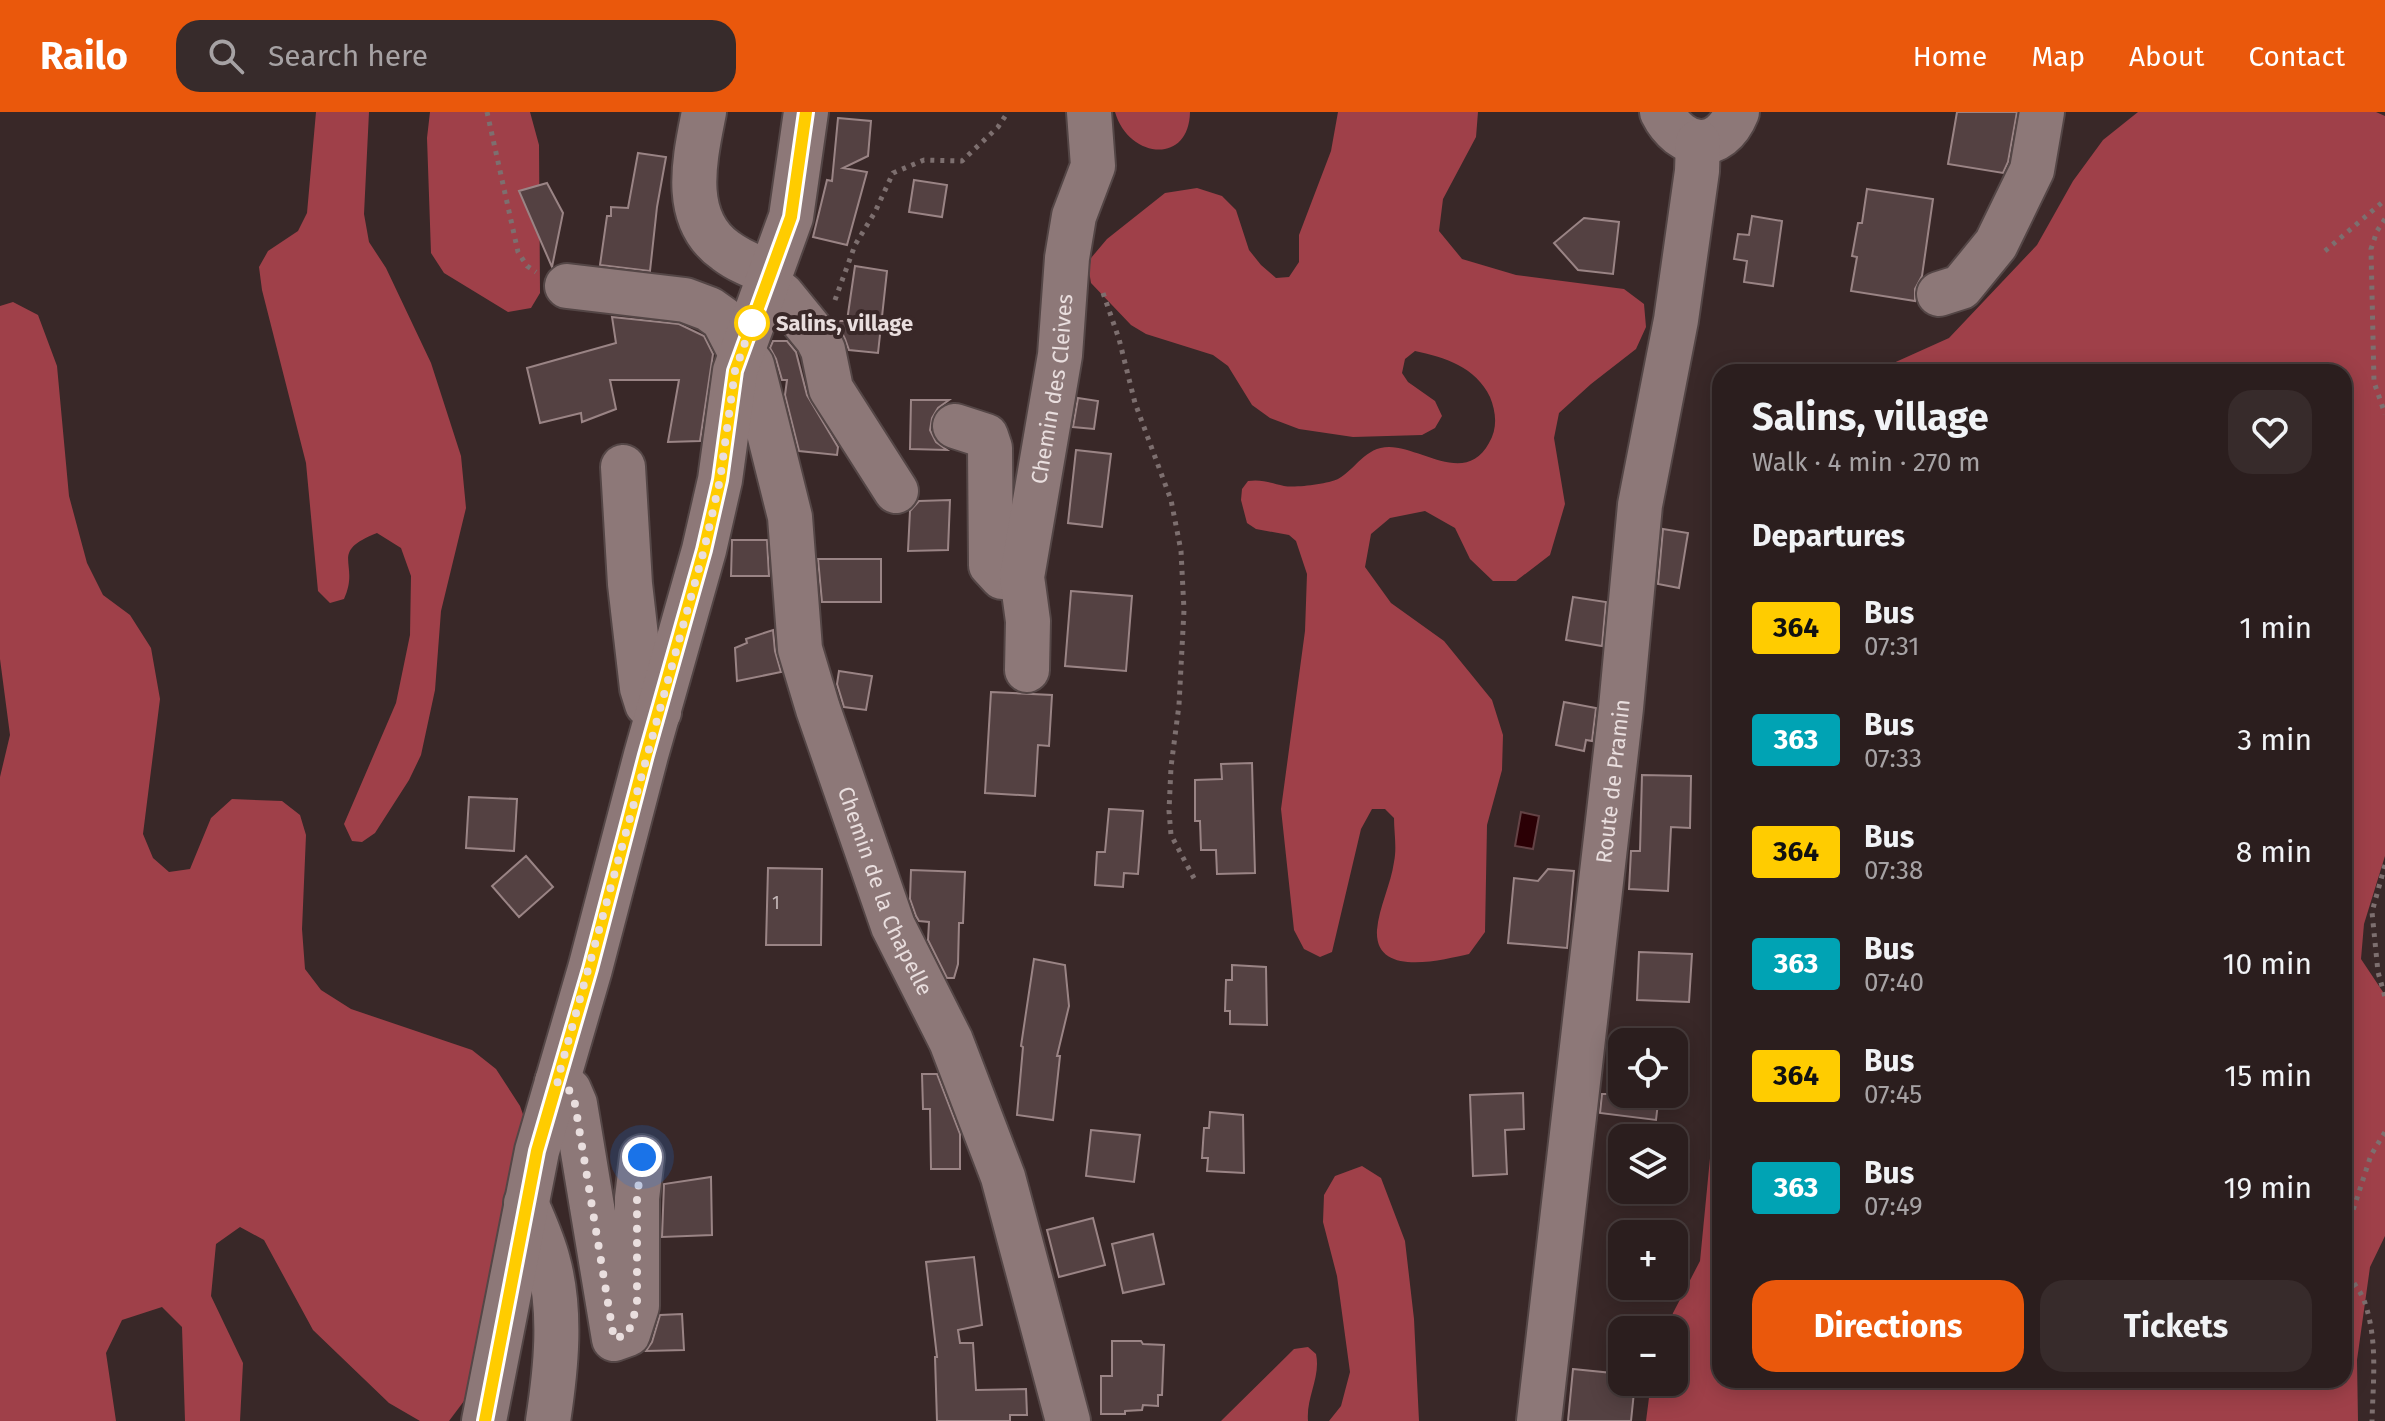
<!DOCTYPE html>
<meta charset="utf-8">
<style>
:root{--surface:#2b1e1e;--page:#372b2b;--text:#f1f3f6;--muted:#a6a2a4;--line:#473c3c;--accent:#ea580c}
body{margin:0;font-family:"Fira Sans",sans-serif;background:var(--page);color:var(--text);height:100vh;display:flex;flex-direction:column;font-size:30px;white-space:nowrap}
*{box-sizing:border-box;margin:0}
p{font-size:26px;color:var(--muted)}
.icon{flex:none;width:44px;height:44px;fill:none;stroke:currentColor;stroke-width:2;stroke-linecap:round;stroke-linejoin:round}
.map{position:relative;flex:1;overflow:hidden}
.panel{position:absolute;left:1712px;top:252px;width:640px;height:1024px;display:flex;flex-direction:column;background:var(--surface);border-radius:24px;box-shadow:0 4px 20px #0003,0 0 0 2px var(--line)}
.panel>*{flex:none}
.badge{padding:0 16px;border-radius:6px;font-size:28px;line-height:52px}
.fabs{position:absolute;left:1608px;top:916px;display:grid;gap:16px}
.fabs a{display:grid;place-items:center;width:80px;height:80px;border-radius:16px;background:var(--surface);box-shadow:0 4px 20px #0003,0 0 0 2px var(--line);font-size:40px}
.you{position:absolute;width:40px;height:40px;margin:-20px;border:6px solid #fff;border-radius:50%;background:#1a73e8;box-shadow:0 0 0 12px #1a73e833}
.map>.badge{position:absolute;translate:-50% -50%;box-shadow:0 0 0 4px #fff}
h2{padding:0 40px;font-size:30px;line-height:72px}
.round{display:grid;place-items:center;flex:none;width:84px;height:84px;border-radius:24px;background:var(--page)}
.summary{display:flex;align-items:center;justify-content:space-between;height:136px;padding:0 40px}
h1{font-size:38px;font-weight:700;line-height:60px}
.primary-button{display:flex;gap:16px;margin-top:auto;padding:16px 40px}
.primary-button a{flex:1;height:92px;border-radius:24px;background:var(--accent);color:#fff;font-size:32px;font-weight:700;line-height:92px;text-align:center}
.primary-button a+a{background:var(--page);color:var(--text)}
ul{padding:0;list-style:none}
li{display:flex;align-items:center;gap:24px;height:112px;padding:0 40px}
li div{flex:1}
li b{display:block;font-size:30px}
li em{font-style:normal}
li .badge{min-width:88px;font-weight:700;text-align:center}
header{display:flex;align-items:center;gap:48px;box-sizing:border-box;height:112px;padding:0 40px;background:var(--accent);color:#fff}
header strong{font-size:38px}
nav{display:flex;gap:44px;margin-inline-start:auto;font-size:28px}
.search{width:560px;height:72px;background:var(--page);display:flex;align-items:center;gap:20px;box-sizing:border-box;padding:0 28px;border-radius:24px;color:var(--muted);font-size:30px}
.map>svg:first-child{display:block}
</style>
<header>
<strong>Railo</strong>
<div class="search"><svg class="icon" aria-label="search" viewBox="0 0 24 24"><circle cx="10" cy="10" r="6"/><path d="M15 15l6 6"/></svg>Search here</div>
<nav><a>Home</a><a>Map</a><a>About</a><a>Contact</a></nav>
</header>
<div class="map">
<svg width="2385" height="1309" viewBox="0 0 2385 1309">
<rect width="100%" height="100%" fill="#392828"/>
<path fill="#9f4049" d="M316,0h53l-5,102 5,28 17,26 45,95 30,93 5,52 -25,103 -6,79 -14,65 -12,25 -34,53 -13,9 -10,-1 -8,-17 52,-121 14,-68 1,-59 -10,-28 -24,-15c-50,20 -16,29 -33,66l-14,4 -12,-12 -12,-128 -44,-173 -3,-23 9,-16 30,-20 9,-18z
M430,0h100l9,33 1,148 -9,15 -23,4 -64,-39 -13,-20 -4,-115z
M1115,0h75c-1,54 -62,46 -75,0z
M1338,0h140l-2,25 -33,62 -4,32 23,28 54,16 108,14 20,15 2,23 -10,22 -45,35 -32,29 -5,25 11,66 -15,51 -34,26h-23l-23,-22 -15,-31 -30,-17 -35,7 -19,16 -6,33 26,36 53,38 48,59 11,35 -1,35 -15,55 -2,107 -16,22c-27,6 -95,24 -92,-24 2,-23 14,-46 17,-68 3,-14 0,-30 0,-44l-9,-9h-13l-11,20 -29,123 -12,5 -16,-8 -10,-19 -13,-121 24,-178 2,-57 -11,-33 -7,-6 -33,-6 -9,-6 -6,-23 1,-11 6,-8c14,-2 22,2 36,5 12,2 43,-2 54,-7 18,-10 27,-32 51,-32 32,0 77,39 100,-4 9,-15 7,-31 1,-46 -14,-30 -46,-40 -75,-46l-10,8 -3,14 6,9 27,19 7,15 -7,12 -13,7 -69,2 -54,-8 -29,-11 -18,-13 -24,-39 -15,-11 -67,-21 -15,-9 -40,-42 -2,-12 2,-13 16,-19 58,-46 32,-5 25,8 14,14 13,40 12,15 15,13 13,-1 10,-15v-27l32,-84z
M2138,0h238l9,4v740l-21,68 -3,35 24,36v241l-15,31 -13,93 1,61h-712l5,-39h23v-52h-7l6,-17 27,-52 11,-113 9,-37v269h624v-1008h-461l6,-7 60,-27 88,-93 36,-64 30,-41z
M13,190l25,13 19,51 12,130 18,67 16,32 27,20 21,33 9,51 -17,135 10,24 16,14 21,-3 21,-51 21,-19 50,2 18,14 6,20 -4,94 3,40 16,21 30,19 121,41 24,19 24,37 10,28 -63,263 -18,24h-29l-31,-18 -76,-73 -49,-90 -24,-13 -24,17 -5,52 32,67 -3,58h-55l-3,-94 -20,-20 -40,13 -16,33 10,68h-116v-644l10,-42 -10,-76v-353z
M1362,1054l19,12 24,63 9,78 5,102h-90l12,-15 9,-34 -13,-96 -14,-54 1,-27 11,-19z
M1308,1235l8,7c5,23 -10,43 -8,67h-87l73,-72z"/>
<path fill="#2b0005" stroke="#644346" stroke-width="2" d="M1521,700l18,4 -6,33 -18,-3z"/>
<path fill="#544142" stroke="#9a8485" stroke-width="2" d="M1957,0h60l-9,50 -5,11 -55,-9z
M838,6l33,3 -3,35 -25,12 24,4 -20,73 -34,-8 14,-57 5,1z
M638,41l28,4 -9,50 -7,64 -50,-6 7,-49h4v-9l17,1z
M914,68l33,5 -5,32 -33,-5z
M547,71l16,30 -11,54 -33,-76z
M1867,77l66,10 -11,77 -7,13v12l-64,-10 6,-34 -5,-1 6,-33h4z
M1752,104l30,5 -9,65 -29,-4 3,-21 -13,-2 4,-25 11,1z
M1584,106l35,4 -6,52 -35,-4 -24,-27z
M855,154l32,5 -9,82 -29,-3 -4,-11 -9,-18h11z
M612,205l67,7 25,12 9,18 -13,87 -32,1 11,-62h-69l6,29 -34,13 -1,-9 -41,10 -13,-55 89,-25z
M773,229h14l9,11 11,43 31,52 -1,8 -38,-4 -14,-56 2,-15h-5l-6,-21 -6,-11z
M1078,286l20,3 -4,28 -21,-2z
M911,288h38l-11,8 -6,10 -2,12 6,12 11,8 -37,-1z
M1076,338l35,4 -9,73 -34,-4z
M950,388l-2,50 -40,1 2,-40 9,-10z
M1663,417l25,4 -9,55 -21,-4z
M732,428h35l2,36h-38z
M818,447h63v43h-59z
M1071,479l61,5 -6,75 -61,-5z
M1573,485l33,5 -4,44 -36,-6z
M773,518l2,21 6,21 -44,9 -2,-33 12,-5 -1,-4z
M839,559l33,5 -6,34 -22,-3 -7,-23z
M991,580l61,3 -3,51 -11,-1 -3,51 -50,-3z
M1564,590l32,6 -4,33 -6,-1 -2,11 -28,-6z
M1252,651l3,110 -38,1 -1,-24h-15l-1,-29h-5v-41l27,-1 -1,-15z
M1642,663l49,1 -1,52 -19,-1 -3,64 -39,-2 2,-38h9z
M469,685l48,2 -3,52 -48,-3z
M1109,697l34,2 -5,63 -14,-1 -1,14 -28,-2 2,-33h8z
M526,744l27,31 -34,30 -27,-31z
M768,756l54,1 -1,76h-55z
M1548,757l26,2 -7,77 -59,-5 6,-65 24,3z
M911,758l54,2 -2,51h-4l-1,41 -4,14h-7l-19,-38 1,-18 -10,-1 -3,-5 -6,-17z
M1639,840l53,2 -3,48 -52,-2z
M1034,847l31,6 4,41 -12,50h3l-7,64 -36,-5 6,-68 -2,-1z
M1232,853l34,2 1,58 -37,-1v-13h-5l1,-31h6z
M922,962h15l23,60v35h-29l-1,-60h-7z
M1523,981l1,36 -19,1 2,44 -34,2 -3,-81z
M1602,982h57l-3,26 -56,-7z
M1210,1000l33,3 1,58 -37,-2 1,-13h-6l2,-30h5z
M1091,1018l49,5 -6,47 -48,-6z
M711,1065l1,58 -50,2 2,-53z
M1093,1106l12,47 -46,12 -12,-47z
M1153,1122l11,50 -41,9 -11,-49z
M974,1145l8,68 -24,5 2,13h13l3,47 50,-1 1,26h-17v6h-73l-2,-64h2l-11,-95z
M682,1202l2,36 -38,1 6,-9 8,-27z
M1112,1229h29l2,3 21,1 -2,50h-4v11l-15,-1 -1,5 -17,1v3h-24v-38h11z
M1573,1257l49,5v8h13l-4,39h-63z"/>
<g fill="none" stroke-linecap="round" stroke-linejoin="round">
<g stroke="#544646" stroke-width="48">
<g id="minor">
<path d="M704,0c-9,46 -24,107 22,139 13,10 29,16 44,22"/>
<path d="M1662,0c19,38 58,42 75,0"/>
<path d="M767,171l15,12 35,43 6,12 8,39 65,102"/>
<path id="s1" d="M567,174l118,14 24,9 14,10 14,27 15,19 38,152 10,132 18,60 75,217 58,115 52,136 65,244"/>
<path d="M1939,182l22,-7 35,-43 36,-74 10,-58"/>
<path d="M955,314l31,10 4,12 1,117 11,12h20"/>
<path d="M623,355l7,117 12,104 5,16 12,8"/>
<path id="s2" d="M1027,558l1,-49 -6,-44 38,-222 7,-97 7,-42 19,-50 -4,-54"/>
<path d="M557,970l12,8 6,14 39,235 14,-5 9,-28v-108l5,-41"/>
<path d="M526,1091c8,19 17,38 22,58 14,51 8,108 0,160"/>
<path d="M484,1309l53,-270 53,-182 56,-214 58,-205 16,-70 15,-109 56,-154 15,-105"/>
<path id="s3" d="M1539,1309l82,-713 19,-203 36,-185 21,-149 1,-29"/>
</g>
</g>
<path stroke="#7d6f6f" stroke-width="5" stroke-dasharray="4 6" stroke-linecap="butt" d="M487,0l31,140 9,14 9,6
M2385,107l-8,12 -6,18 3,133 11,32
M2325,139l60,-51
M1103,181l16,46 16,64 36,97 10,51 3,59 -5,95 -8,62 -2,44 2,24 25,47
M835,188l20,-55 20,-33 18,-39 31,-13 38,1 36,-34 10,-15
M2385,753l-13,47 6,60 7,25
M2344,1126l27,-83 14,-23
M2344,1154c5,13 17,24 21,37 13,39 8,79 7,118"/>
<use href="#minor" stroke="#8d7878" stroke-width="44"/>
</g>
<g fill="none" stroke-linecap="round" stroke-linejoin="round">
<g stroke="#fff" stroke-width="18">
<path id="line" d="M485,1309l52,-270 53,-182 56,-214 58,-205 16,-70 15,-109 56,-154 15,-105"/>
</g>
<use href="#line" stroke="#fc0" stroke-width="12"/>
<path stroke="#e9dede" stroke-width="8" stroke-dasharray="0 14.4" d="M642,1045l-5,41v108l-9,28 -14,5 -39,-235 -6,-14 -12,-8 147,-532 16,-70 15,-109 17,-48"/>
</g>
<circle fill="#fff" stroke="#fc0" stroke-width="4" cx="752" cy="211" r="16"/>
<g text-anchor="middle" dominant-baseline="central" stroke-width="8" stroke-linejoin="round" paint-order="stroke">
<g font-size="18" fill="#c4b7b7">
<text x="776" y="791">1</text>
</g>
<g font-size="22" font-weight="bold" fill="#e9dede" stroke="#392828" text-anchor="start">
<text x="776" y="211">Salins, village</text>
</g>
<g font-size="22" fill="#e9dede" stroke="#392828">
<text stroke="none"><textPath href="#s2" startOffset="284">Chemin des Cleives</textPath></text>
<text stroke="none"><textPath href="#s3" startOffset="644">Route de Pramin</textPath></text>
<text stroke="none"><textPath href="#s1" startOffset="762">Chemin de la Chapelle</textPath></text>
</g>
</g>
</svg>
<div class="fabs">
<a><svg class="icon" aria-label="locate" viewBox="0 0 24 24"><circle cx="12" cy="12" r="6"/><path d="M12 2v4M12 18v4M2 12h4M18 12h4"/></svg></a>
<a><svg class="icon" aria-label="layers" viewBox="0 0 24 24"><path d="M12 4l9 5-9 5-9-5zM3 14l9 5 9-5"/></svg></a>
<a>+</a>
<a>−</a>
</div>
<div class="you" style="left:642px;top:1045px"></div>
<section class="panel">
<div class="summary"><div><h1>Salins, village</h1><p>Walk · 4 min · 270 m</p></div><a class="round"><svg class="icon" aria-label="heart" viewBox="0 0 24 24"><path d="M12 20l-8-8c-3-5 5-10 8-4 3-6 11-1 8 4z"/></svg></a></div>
<h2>Departures</h2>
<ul>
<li><span class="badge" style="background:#fc0;color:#111">364</span><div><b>Bus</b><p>07:31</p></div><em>1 min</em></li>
<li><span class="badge" style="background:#00a3b4;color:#fff">363</span><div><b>Bus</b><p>07:33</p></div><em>3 min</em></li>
<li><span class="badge" style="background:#fc0;color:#111">364</span><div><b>Bus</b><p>07:38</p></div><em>8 min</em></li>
<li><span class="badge" style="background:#00a3b4;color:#fff">363</span><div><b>Bus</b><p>07:40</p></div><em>10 min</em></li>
<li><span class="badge" style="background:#fc0;color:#111">364</span><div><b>Bus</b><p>07:45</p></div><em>15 min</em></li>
<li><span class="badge" style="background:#00a3b4;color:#fff">363</span><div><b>Bus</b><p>07:49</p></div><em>19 min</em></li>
</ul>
<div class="primary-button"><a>Directions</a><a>Tickets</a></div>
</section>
</div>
